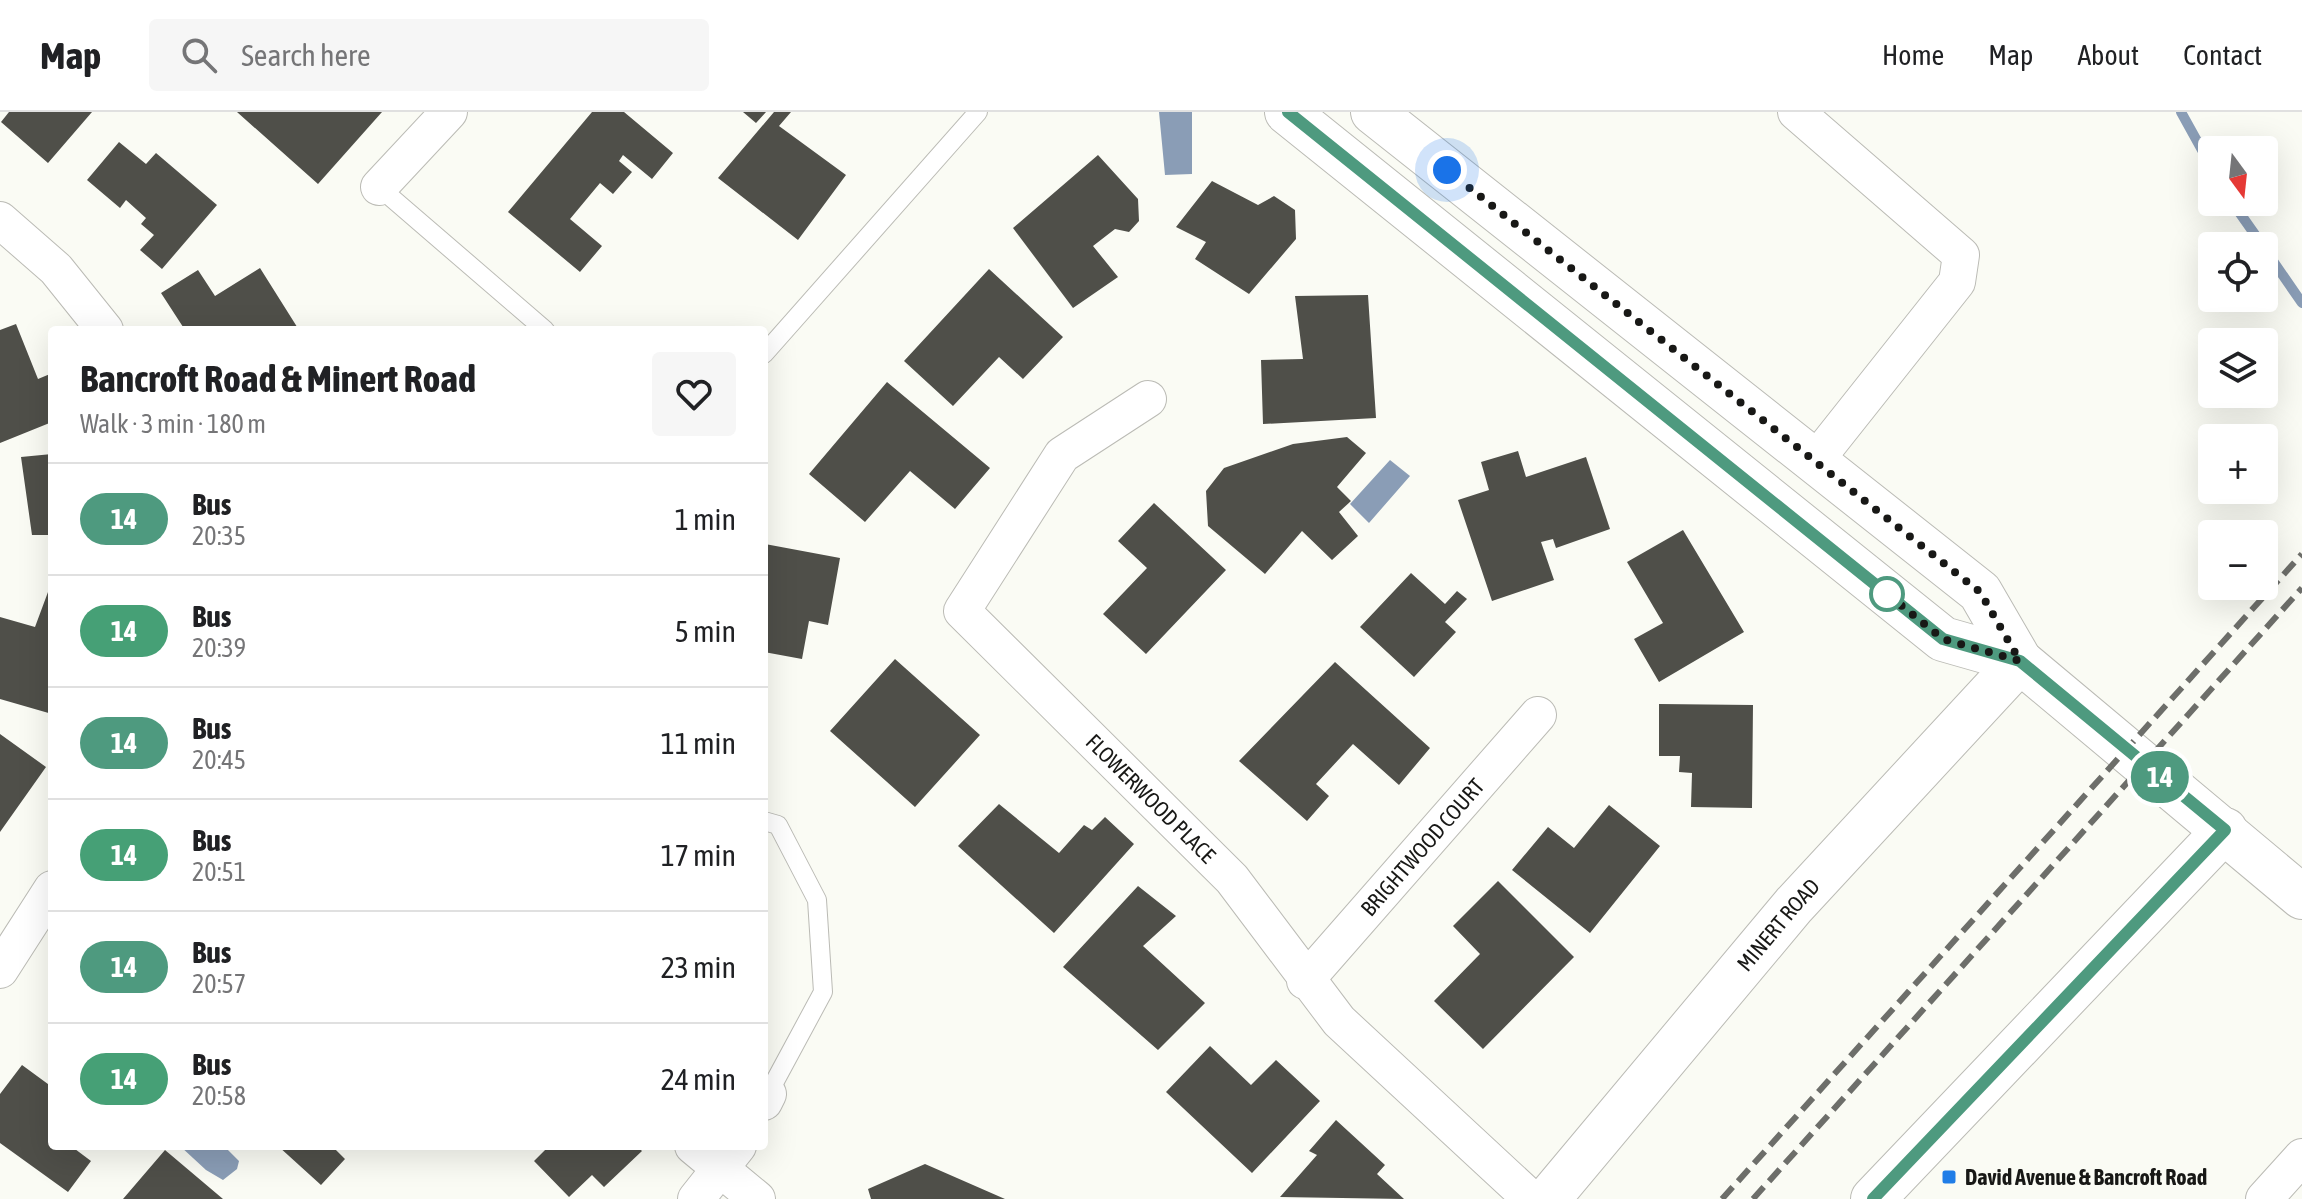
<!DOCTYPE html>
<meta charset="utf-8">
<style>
:root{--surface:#fff;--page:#f6f6f6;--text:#202124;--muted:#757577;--line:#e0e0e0}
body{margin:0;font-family:"Asap Condensed",sans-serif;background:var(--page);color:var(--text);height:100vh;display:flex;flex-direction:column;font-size:30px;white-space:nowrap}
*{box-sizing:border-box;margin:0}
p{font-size:26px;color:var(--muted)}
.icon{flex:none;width:44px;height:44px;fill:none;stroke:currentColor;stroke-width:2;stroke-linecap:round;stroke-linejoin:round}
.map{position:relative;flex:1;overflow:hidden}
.side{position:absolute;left:48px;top:214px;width:720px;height:824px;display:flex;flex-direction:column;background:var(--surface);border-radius:8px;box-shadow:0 8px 32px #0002}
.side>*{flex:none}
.badge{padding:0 16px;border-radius:26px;font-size:28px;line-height:52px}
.needle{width:52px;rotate:165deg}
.tools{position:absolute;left:2198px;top:24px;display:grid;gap:16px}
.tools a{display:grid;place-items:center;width:80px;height:80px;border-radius:8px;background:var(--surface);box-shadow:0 8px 32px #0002;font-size:40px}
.you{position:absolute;width:40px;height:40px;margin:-20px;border:6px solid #fff;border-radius:50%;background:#1a73e8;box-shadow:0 0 0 12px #1a73e833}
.map>.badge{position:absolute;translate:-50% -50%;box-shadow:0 0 0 4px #fff}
.round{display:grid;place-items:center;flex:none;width:84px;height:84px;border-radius:8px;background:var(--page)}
.headline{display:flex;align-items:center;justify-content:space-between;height:136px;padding:0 32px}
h1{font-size:38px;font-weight:700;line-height:60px}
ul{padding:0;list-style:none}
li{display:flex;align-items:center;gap:24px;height:112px;padding:0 32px;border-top:2px solid var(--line)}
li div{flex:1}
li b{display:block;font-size:30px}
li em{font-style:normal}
li .badge{min-width:88px;font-weight:700;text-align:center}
header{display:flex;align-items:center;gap:48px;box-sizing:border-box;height:112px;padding:0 40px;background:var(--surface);border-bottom:2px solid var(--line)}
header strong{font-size:38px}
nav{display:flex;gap:44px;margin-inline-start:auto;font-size:28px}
.search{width:560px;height:72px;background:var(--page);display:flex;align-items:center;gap:20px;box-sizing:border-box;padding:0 28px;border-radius:8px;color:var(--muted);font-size:30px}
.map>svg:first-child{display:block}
</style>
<header>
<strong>Map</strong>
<div class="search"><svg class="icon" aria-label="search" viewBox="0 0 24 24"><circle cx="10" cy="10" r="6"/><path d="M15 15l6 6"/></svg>Search here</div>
<nav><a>Home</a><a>Map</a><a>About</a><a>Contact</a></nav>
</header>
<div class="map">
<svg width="2302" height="1087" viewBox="0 0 2302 1087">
<rect width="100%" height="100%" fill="#fafbf4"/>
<path fill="#8a9db6" d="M1159,0h33v62l-27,1z
M1390,348l20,16 -41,47 -19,-19z
M180,1034h44l15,15 -2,8 -14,11 -17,-10z"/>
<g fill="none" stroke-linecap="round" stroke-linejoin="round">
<path stroke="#8a9db6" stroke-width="10" d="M2181,0l31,56
M2232,90l31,44
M2264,136l38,55"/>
</g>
<path fill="#4f4f49" d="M9,0h83l-44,51 -47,-41z
M237,0h145l-64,72z
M592,0h32l49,41 -21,26 -29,-24 -4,6 13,11 -19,22 -13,-11 -30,36 32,27 -22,26 -72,-60z
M743,0h23l-10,11z
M774,0h17l-12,14 67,49 -48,65 -80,-62z
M119,30l27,22 10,-11 61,52 -55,64 -22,-19 14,-15 -13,-11 5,-6 -20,-18 -6,8 -33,-28z
M1098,43l40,44 1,22 -10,11 -14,-3 -22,17 25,31 -45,31 -60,-80z
M1212,69l46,24 16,-9 21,14 1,29 -47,55 -54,-35 11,-17 -30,-15z
M260,156l39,62h-114l-24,-37 37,-23 17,26z
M989,157l74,68 -40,42 -24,-22 -46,49 -49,-45z
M1368,183l8,123 -113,6 -2,-64 42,-1 -8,-63z
M16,212l22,55 12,-5 2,6v42l-52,21v-113z
M887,270l103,86 -35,41 -45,-38 -45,51 -56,-48z
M1347,325l19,16 -29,34 14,14 -12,11 19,24 -26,24 -30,-29 -37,43 -57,-48 -2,-35 18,-23 69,-24z
M1518,339l8,26 60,-20 24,72 -54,19 -3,-9 -12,3 13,38 -62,21 -34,-101 31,-10 -8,-28z
M52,342v81h-20l-11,-78z
M1154,391l72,67 -80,84 -43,-40 44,-46 -29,-27z
M1683,418l61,102 -85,50 -25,-43 29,-16 -36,-61z
M765,432l75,14 -12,67 -19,-4 -7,38 -38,-7z
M1411,461l34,31 12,-13 10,8 -22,23 11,10 -42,45 -54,-50z
M48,480l4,1v121l-52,-15v-82l35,10z
M895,547l85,76 -65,72 -85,-76z
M1335,550l95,86 -31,37 -46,-41 -37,40 13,12 -22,25 -68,-60z
M1659,592l94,1 -1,103 -61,-1 1,-34 -13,-1 1,-16h-21z
M0,622l46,33 -46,65z
M999,692l60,49 25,-28 8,5 13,-13 29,27 -80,89 -96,-87z
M1609,693l51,41 -70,87 -78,-63 36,-43 26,21z
M1498,769l76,76 -91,92 -49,-48 46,-47 -27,-28z
M1138,774l38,30 -33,30 62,57 -47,47 -95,-83z
M1210,934l41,39 25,-25 44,41 -68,72 -86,-81z
M22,953l30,22v59h19l20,15 -23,31 -68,-49v-49z
M1336,1008l49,45 -8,9 27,25 -124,-2 37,-42 -8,-4z
M278,1034h54l13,13 -24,26z
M549,1034h88l5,5 -38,36 -12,-12 -23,22 -35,-36z
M165,1038l58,49h-100z
M925,1052l80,35h-134l-3,-10z"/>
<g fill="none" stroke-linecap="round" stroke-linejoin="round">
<g stroke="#bbbbb5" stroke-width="20">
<path id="lane" d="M379,75l166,143
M764,242l214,-242
M764,709l14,4 39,75 6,92 -55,102"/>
</g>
<g stroke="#bbbbb5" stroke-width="38">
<g id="street">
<path d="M1796,0l165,143 -4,27 -142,179"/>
<path d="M379,75l70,-75"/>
<path d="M0,108l56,49 49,61"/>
<path id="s1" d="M1148,287l-86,56 -100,156 270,268 107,142 192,178"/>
<path d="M0,858l52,-81"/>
<path id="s2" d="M1305,869l233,-266"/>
<path d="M764,990l4,-8"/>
<path d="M693,1034l64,53"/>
<path d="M696,1087l42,-53"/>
<path d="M2264,1087l38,-42"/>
</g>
</g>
<g stroke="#bbbbb5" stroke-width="46">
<g id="secondary">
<path d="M1287,0l656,527 77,22"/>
<path d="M1373,0l607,480 40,69 282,236"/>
<path id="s3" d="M1548,1087l246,-294 226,-244"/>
<path d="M1873,1087l352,-369"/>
</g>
</g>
<use href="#lane" stroke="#fff" stroke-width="18"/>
<use href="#street" stroke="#fff" stroke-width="36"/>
<use href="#secondary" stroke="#fff" stroke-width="44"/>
<path stroke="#6d6e6a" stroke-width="6" stroke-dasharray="16 8" stroke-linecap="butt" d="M1722,1087l580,-645
M1753,1087l549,-611"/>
</g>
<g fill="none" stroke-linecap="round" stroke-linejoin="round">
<g stroke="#fff" stroke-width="18">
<path id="line" d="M1288,0l655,527 77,22 205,169 -352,369"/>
</g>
<use href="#line" stroke="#4e9a7f" stroke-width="12"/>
<path stroke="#181816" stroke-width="8" stroke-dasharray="0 14.4" d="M1447,58l533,422 40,69 -77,-22 -56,-45"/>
</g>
<circle fill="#fff" stroke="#4e9a7f" stroke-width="4" cx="1887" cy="482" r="16"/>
<rect fill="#207de7" stroke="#fafbf4" stroke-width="3" x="1941" y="1057" width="16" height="16" rx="4"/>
<g text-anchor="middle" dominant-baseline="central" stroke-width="8" stroke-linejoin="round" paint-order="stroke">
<g font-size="22" fill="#181816" stroke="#fafbf4">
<text stroke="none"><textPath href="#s1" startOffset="554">FLOWERWOOD PLACE</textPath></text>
<text stroke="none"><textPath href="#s2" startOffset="178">BRIGHTWOOD COURT</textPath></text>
<text stroke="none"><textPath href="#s3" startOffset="358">MINERT ROAD</textPath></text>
</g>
<g font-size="22" font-weight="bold" fill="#181816" stroke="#fafbf4" text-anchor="start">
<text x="1965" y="1065">David Avenue &amp; Bancroft Road</text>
</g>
</g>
</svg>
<div class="tools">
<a><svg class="needle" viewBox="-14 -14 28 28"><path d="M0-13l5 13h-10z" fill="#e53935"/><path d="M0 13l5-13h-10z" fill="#757577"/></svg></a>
<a><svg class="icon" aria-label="locate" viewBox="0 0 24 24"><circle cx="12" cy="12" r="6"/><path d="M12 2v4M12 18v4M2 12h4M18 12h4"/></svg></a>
<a><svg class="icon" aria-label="layers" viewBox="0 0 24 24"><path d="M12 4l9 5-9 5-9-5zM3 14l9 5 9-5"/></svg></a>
<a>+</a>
<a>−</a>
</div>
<div class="you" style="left:1447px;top:58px"></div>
<b class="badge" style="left:2160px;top:665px;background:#4e9a7f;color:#fff">14</b>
<section class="side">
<div class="headline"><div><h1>Bancroft Road &amp; Minert Road</h1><p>Walk · 3 min · 180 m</p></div><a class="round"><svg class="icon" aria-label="heart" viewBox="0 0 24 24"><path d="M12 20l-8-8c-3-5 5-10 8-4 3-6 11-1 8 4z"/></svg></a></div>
<ul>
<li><span class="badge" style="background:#4e9a7f;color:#fff">14</span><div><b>Bus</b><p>20:35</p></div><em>1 min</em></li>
<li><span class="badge" style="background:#46a076;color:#fff">14</span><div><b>Bus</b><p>20:39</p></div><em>5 min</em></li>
<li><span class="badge" style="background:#4e9a7f;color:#fff">14</span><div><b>Bus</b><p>20:45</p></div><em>11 min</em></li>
<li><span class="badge" style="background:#46a076;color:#fff">14</span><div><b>Bus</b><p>20:51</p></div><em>17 min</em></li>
<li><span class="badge" style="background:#4e9a7f;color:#fff">14</span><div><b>Bus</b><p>20:57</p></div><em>23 min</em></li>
<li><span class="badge" style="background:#46a076;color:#fff">14</span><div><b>Bus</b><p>20:58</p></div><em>24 min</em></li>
</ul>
</section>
</div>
